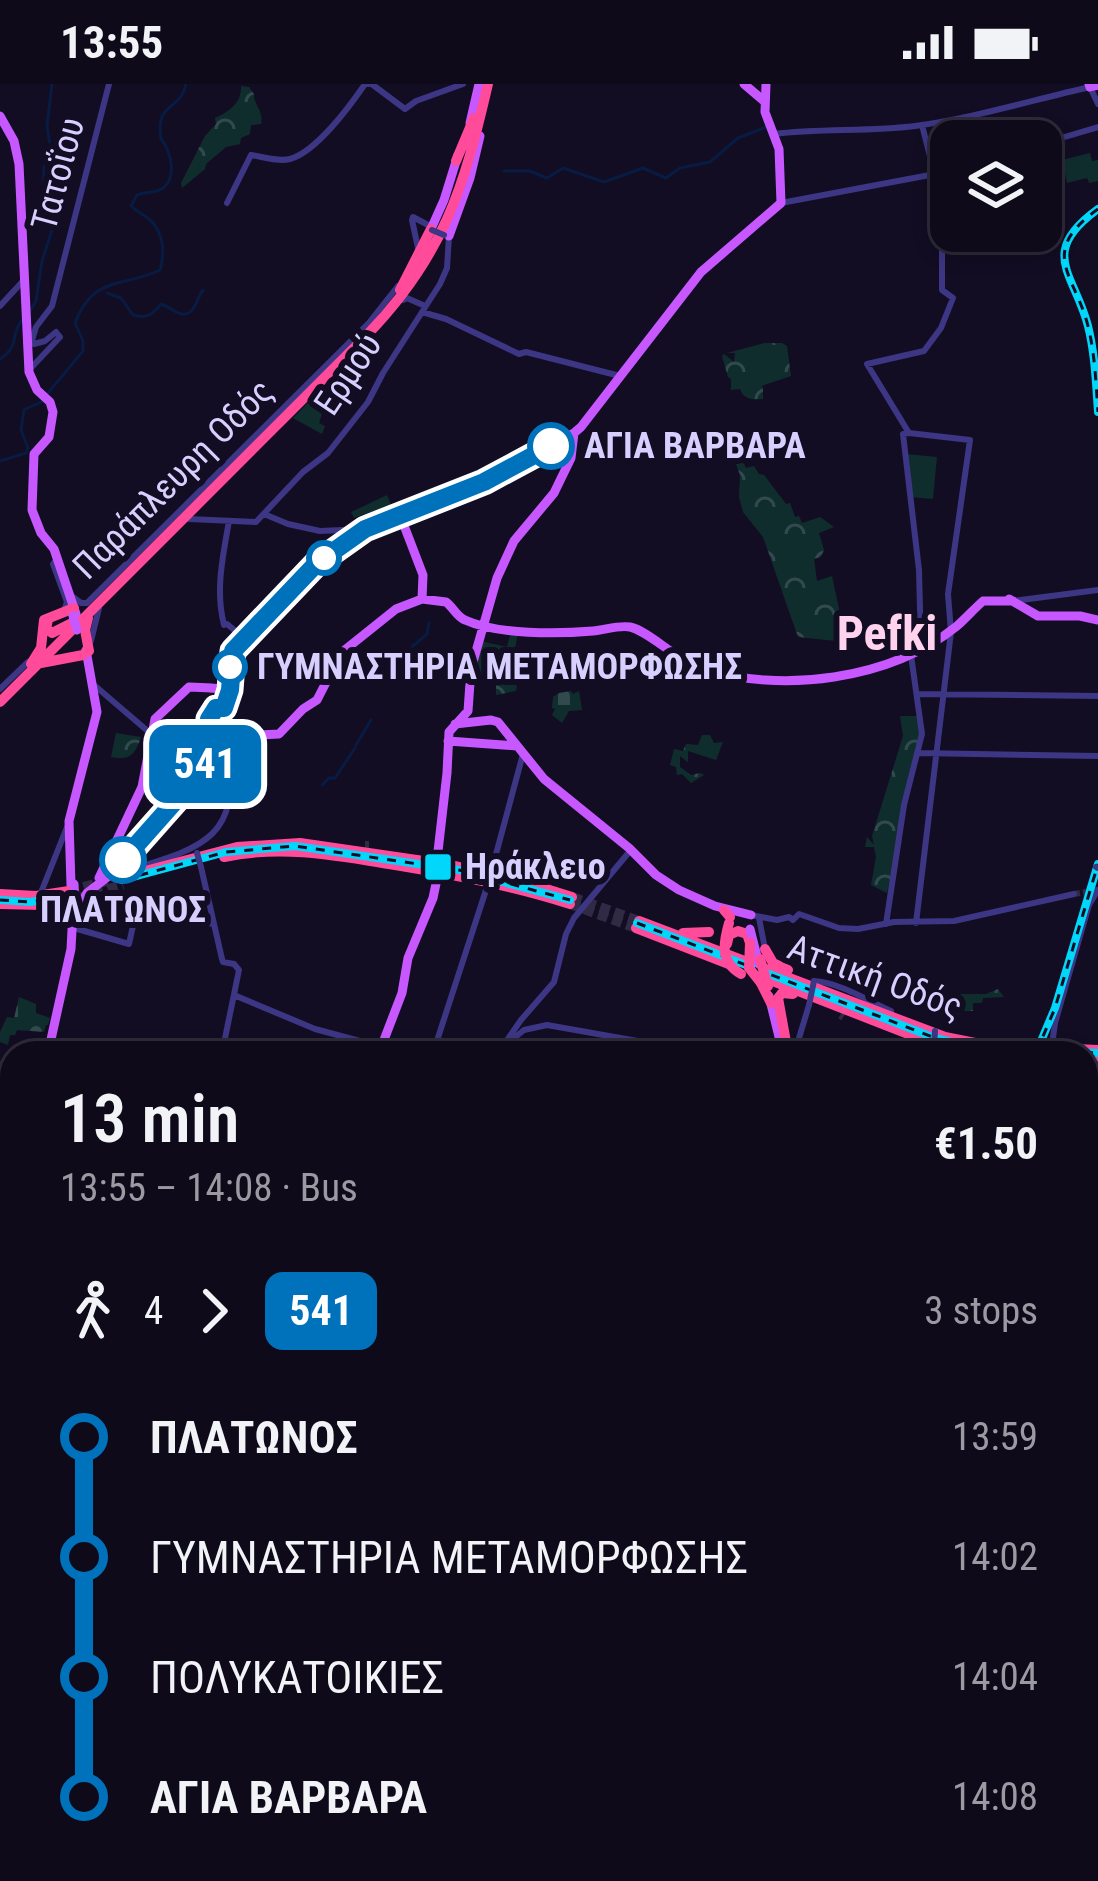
<!DOCTYPE html>
<meta charset="utf-8">
<style>
:root{--surface:#0e0a1a;--page:#171323;--text:#f1f3f6;--muted:#9b9aa2;--line:#2e2b39}
body{margin:0;font-family:"Roboto Condensed",sans-serif;background:var(--page);color:var(--text);height:100vh;display:flex;flex-direction:column;font-size:45px;white-space:nowrap}
*{box-sizing:border-box;margin:0}
p{font-size:39px;color:var(--muted)}
.icon{flex:none;width:66px;height:66px;fill:none;stroke:currentColor;stroke-width:2;stroke-linecap:round;stroke-linejoin:round}
.map{position:relative;flex:1;overflow:hidden}
.drawer{position:absolute;left:0px;top:957px;width:1098px;height:840px;display:flex;flex-direction:column;background:var(--surface);border-radius:36px 36px 0 0;box-shadow:0 6px 18px #0003,0 0 0 3px var(--line)}
.drawer>*{flex:none}
.badge{padding:0 24px;border-radius:18px;font-size:42px;line-height:78px}
.fabs{position:absolute;left:930px;top:36px;display:grid;gap:24px}
.fabs a{display:grid;place-items:center;width:132px;height:132px;border-radius:24px;background:var(--surface);box-shadow:0 6px 18px #0003,0 0 0 3px var(--line);font-size:60px}
.map>.badge{position:absolute;translate:-50% -50%;box-shadow:0 0 0 6px #fff}
.legs{display:flex;align-items:center;gap:18px;height:132px;padding:0 60px;font-size:39px}
.legs p{margin-inline-start:auto}
.headline{display:flex;align-items:center;justify-content:space-between;height:204px;padding:0 60px}
h1{font-size:66px;font-weight:600;line-height:90px}
ul{padding:0 60px;list-style:none}
li{display:flex;align-items:center;gap:42px;height:120px;font-size:45px}
li i{display:grid;place-items:center;width:18px;height:100%;margin:0 15px;background:currentColor}
li i::after{content:'';width:30px;height:30px;margin:-15px;border:9px solid;border-radius:50%;background:var(--surface)}
li p{margin-inline-start:auto}
li:first-child i{background:linear-gradient(#0000 50%,currentColor 0)}
li:last-child i{background:linear-gradient(currentColor 50%,#0000 0)}
.status{display:flex;justify-content:space-between;align-items:center;height:84px;padding:0 60px;background:var(--surface);direction:ltr}
.status svg{height:33px;fill:currentColor}
.map>svg:first-child{display:block}
</style>
<div class="status"><b>13:55</b><svg viewBox="0 0 49 12"><path d="M0 12V9h3v3zM5 12V6h3v6zM10 12V3h3v9zM15 12V0h3v12zM26 1h20v11H26zM47 4h2v5h-2z"/></svg></div>
<div class="map">
<svg width="1098" height="1797" viewBox="0 0 1098 1797">
<defs>
<pattern id="grass-tufts" width="24" height="20" patternUnits="userSpaceOnUse" patternTransform="scale(3)"><rect width="24" height="20" fill="#102d2e"/><path d="M3 7l-1-3M5 7V3M7 7l1-3M15 17l-1-3M17 17v-4M19 17l1-3" fill="none" stroke="#324a4d"/></pattern>
<pattern id="forest-crowns" width="20" height="18" patternUnits="userSpaceOnUse" patternTransform="scale(3)"><rect width="20" height="18" fill="#102d2e"/><path d="M2 6a3 3 0 1 1 6 0M12 15a3 3 0 1 1 6 0" fill="none" stroke="#324a4d"/></pattern>
<pattern id="cemetery-stones" width="16" height="16" patternUnits="userSpaceOnUse" patternTransform="scale(3)"><rect width="16" height="16" fill="#102d2e"/><path d="M2 7V4a2 2 0 0 1 4 0v3zM10 15v-3a2 2 0 0 1 4 0v3z" fill="#324a4d"/></pattern>
</defs>
<rect width="100%" height="100%" fill="#120d23"/>
<path fill="url(#grass-tufts)" d="M322,305l8,1 -11,33 6,3 -3,8 -29,-16z
M507,1785h163l4,12h-151l-17,-7z"/>
<path fill="url(#forest-crowns)" d="M241,2l8,1 5,7c-1,10 10,17 7,30l-10,1 -1,9 -9,4 -1,6 -14,3 -20,17 -1,5 -23,19 -1,-5 24,-47 11,-12 -1,-6c15,-6 27,-16 26,-32z
M765,259h17l5,3 4,30 -30,10 2,1v12c-10,1 -19,1 -23,-10l-9,1v-11l-3,-2 -6,-21 2,-2 10,8 1,-9h-8z
M743,378l3,6 8,-2 5,8 5,1 22,29 4,-1 5,14 4,-1 3,7 18,-6 14,10 -15,6 5,17 -3,7 -7,2 3,22 15,-5 14,66 -48,-5 -35,-100 -20,-25 -4,-15 1,-22 -4,-11z
M511,548h7l-4,22 11,2 -5,25 4,4 -7,-1 -1,7 -20,4v-14l-25,-1 9,-39 27,6z
M900,632h20l1,16 -34,161 -16,-8 5,-28 -2,-10h-9l2,-10 7,8 -2,-9 31,-100z
M116,649l25,4c-6,17 -10,24 -30,20z
M702,651h8l4,8 9,-1 -7,18 -28,-9v11l-8,-6v11l11,8 9,-2 4,2 -13,8 -9,-9 -5,1 -1,-8 -6,-2 4,-16 9,2 3,-7 12,1z
M998,905l6,8 -21,1 -1,5h-9v8h-14v7l-8,-1 2,-23h33z
M0,1217h12v279l-12,36z"/>
<path fill="url(#cemetery-stones)" d="M571,607l2,3 6,-3 3,19 -13,1 -7,12 -10,-8 3,-6 -3,-1 1,-11 6,-4z
M19,913l17,7v9l14,5 -2,7h-2l-2,7 -27,-2 -2,5h-5l-2,10 -8,-3v-10l7,-15 7,1z"/>
<path fill="#102d2e" d="M1090,69l2,8 6,-1v21l-9,2 -2,-5 -20,5 -5,-23z
M906,370l31,3 -4,42 -23,-2z
M387,411l7,17 -26,11 -4,-9 -10,4 -3,-6z"/>
<g fill="none" stroke-linecap="round" stroke-linejoin="round">
<path stroke="#081b42" stroke-width="3" d="M504,87h26l17,7 16,-10 41,14 39,-14 23,10 14,-10 30,-6 28,-24 28,-11
M107,209l14,5 12,17c14,4 19,0 28,-11 6,2 10,5 15,8 18,9 19,-11 27,-22
M29,229l7,-12 6,-40 10,-31 1,-20 -10,-21 1,-22 7,-16 -4,-25 5,-42
M0,275c20,-13 10,-24 22,-39
M48,309l35,-42v-10l-8,-18c19,-49 48,-35 85,-53 5,-18 4,-38 -11,-51 -6,-5 -13,-8 -18,-13l6,-11c6,-3 13,-2 20,-4 22,-8 15,-39 4,-52 -6,-38 19,-27 25,-55
M0,377l26,-8 2,-5 -7,-18 3,-20 19,-9
M412,563l15,-13 2,-11
M356,661l15,-25
M322,701l7,-7h6l20,-30
M1094,1170l4,-8
M1086,1204l6,-12 1,-14
M1086,1701l12,9"/>
<path stroke="#302a44" stroke-width="6" stroke-dasharray="6 3" stroke-linecap="butt" d="M1074,810l24,-4"/>
<path stroke="#302a44" stroke-width="10" stroke-dasharray="10 5" stroke-linecap="butt" d="M365,762h4
M69,807l53,-14
M572,813l67,24
M79,814l44,-13
M570,820l66,24
M841,930l3,2"/>
<path stroke="#3c3684" stroke-width="6" d="M373,1l32,24 11,-8 47,-17
M774,50c47,-6 94,-2 141,-8 59,-8 117,-26 175,-39l8,17
M1041,60l57,-17
M251,71c12,2 28,7 39,4 26,-7 60,-53 75,-75h7
M227,119l24,-48
M781,119l170,-32
M418,164l-6,-28 1,-3 17,9
M403,216l4,-2 18,8
M0,222l23,-25
M422,228l24,7 73,35 7,-2 94,24
M30,285l30,-32 -4,-5 -11,9 -11,3 -2,-4 4,-13 16,-21 57,-222
M909,349l-42,-69 57,-13 17,-23 12,-30 -11,-8v-87l-20,-78
M264,430l24,10 32,7 44,-2
M189,435l67,3 47,-50 25,-19 40,-51 15,-29 57,-89 7,-16 2,-32
M229,437c-6,35 -14,69 -5,104l3,-1 17,14
M56,476l-3,4 14,38 -2,6
M73,513l8,6h6l281,-279 30,-38
M1013,517l85,-11
M91,557l8,-33
M94,601l56,48
M0,605l28,-27
M918,610l180,2
M207,658l2,-23 8,-11h7
M918,669l180,3
M201,783l21,92 1,3 11,2 5,6 -17,83
M136,784c69,-21 104,-33 92,-114 -3,-24 -6,-42 2,-65
M492,785l31,-115
M42,806l25,-63
M47,823l24,17
M751,831l26,5 12,-3 4,3 6,-6 40,14 19,1 36,-7 60,-1 120,-27
M759,834l6,31
M916,839l35,-291 -3,-38 22,-154 -61,-7 -6,1 16,136 2,78
M886,840l18,-119 18,-71 -11,-79
M74,844l55,16 7,-32 78,12
M814,897c24,1 53,19 77,30
M234,911l81,34 67,18
M508,959l16,-13 23,-5 158,28
M1052,961l3,-22 34,-118 9,-15
M934,962l-1,4 8,3
M796,964l13,-43
M433,969l53,-163
M498,969l23,-33 33,-38 12,-48 8,-16 56,-67
M620,969l2,-13
M728,969l68,-6
M1098,1041l-9,23 9,5
M1086,1536l12,4
M0,1664l12,4
M57,1797v-12
M249,1797l2,-12"/>
<path stroke="#c757ff" stroke-width="9" d="M744,0l20,17
M1089,0l1,3 8,-2
M0,32l14,25 5,23 10,208 8,18 13,12 3,10 -4,25 -15,17 -2,56 9,23 13,16 22,65
M470,39l9,-39
M431,145l13,-29 14,-45
M449,152l21,-58 10,-42
M400,431l23,60 -1,24
M1009,515l29,17h42l18,4
M208,604l22,1 1,-32 4,-9 82,-85 48,-34 119,-47 90,-49 7,-6 120,-155 80,-69 -2,-54 -14,-37 1,-28
M455,640l36,-4 7,2 46,57 85,69 27,27 23,15 36,16 36,9
M448,657l69,5
M437,776l10,-87 2,-41 19,-21 3,-42 26,-91 17,-37 40,-48 17,-35 3,-25
M99,794l43,-91 13,-68 34,-32 23,1
M71,801l-2,-64 28,-109 -11,-62
M75,829l12,-20 23,-18 88,-98 6,-12 2,-21 34,-8 39,-2 24,-25 14,-9 24,-47 55,-44 26,-10 24,3c7,5 11,15 19,18 33,15 93,14 128,11 12,-1 25,-6 37,-4 19,4 46,33 71,41 80,26 189,12 256,-42 9,-8 17,-17 26,-25h30
M769,912l14,57
M48,969l23,-104 2,-38
M379,969l23,-60 6,-35 25,-60 5,-24
M1086,1104l12,3
M0,1144l12,-29
M0,1150h7
M1086,1306l12,2
M0,1538l12,-37
M1086,1573l12,5
M52,1797v-12
M486,1797l3,-12"/>
<path stroke="#ff4b9a" stroke-width="10" d="M456,77l18,-43
M400,206l31,-61
M88,534l-3,12 4,21
M48,536l-2,8 6,5 20,-10
M41,579l42,-8 4,-4
M31,580l10,-16 3,-28 30,-12
M0,618l366,-366c77,-79 98,-148 122,-252
M224,773c57,-12 110,-2 165,7 61,10 122,21 181,40
M122,793l115,-30 63,-4 151,22 76,18 45,14
M0,810l36,2 33,-5
M0,820l42,1 28,-5
M724,826l6,7
M639,837l306,116 40,8 113,5
M636,844l98,38
M683,849l26,-1
M727,860l2,-9 9,-4 9,3 3,9
M765,865l8,14 15,7
M762,893l172,67 40,9
M761,899l10,20
M788,969l-10,-55 4,-5 11,1
M1086,974l12,1"/>
<g stroke="#00d7fb" stroke-width="8">
<path id="rail" d="M1098,125c-61,44 -23,65 -10,117 7,28 8,58 10,86
M122,796l104,-28 69,-6 164,24 111,30
M0,816l30,2 40,-6
M637,839l298,115 37,9 46,3
M1066,967l32,2
M1036,969l19,-45 43,-144
M54,1797l1,-12"/>
</g>
<use href="#rail" stroke="#120d23" stroke-width="3" stroke-dasharray="9" stroke-linecap="butt"/>
<path stroke="#3c3684" stroke-width="6" d="M432,146l12,5
M197,769l4,14
M1096,783l2,1
M42,806l5,17
M486,806l6,-21
M809,921l5,-24
M934,962l1,-15
M1049,969l3,-8"/>
<path stroke="#c757ff" stroke-width="9" d="M73,532l4,14
M437,790v-14
M74,800l1,20
M750,845l9,35"/>
<path stroke="#ff4b9a" stroke-width="10" d="M729,839c-6,21 -9,39 12,51
M750,859l-1,25 12,15
M760,875l8,27"/>
</g>
<g fill="none" stroke-linecap="round" stroke-linejoin="round">
<g stroke="#fff" stroke-width="27">
<path id="line-1" d="M123,776l78,-88 4,-11 4,-42 7,-11h8l6,-18 3,-39 84,-88 48,-34 119,-47 67,-36"/>
</g>
<use href="#line-1" stroke="#0072bc" stroke-width="18"/>
</g>
<g fill="#fff" stroke="#0072bc" stroke-width="6">
<circle cx="551" cy="362" r="21"/>
<circle cx="324" cy="474" r="15"/>
<circle cx="230" cy="583" r="15"/>
<circle cx="123" cy="776" r="21"/>
</g>
<rect fill="#00d7fb" stroke="#120d23" stroke-width="4.5" x="423" y="768" width="30" height="30" rx="6"/>
<g text-anchor="middle" dominant-baseline="central" stroke-width="12" stroke-linejoin="round" paint-order="stroke">
<g font-size="36" fill="#d7d0ff" stroke="#120d23">
<text transform="translate(58 90) rotate(-75)">Τατοΐου</text>
<text transform="translate(348 290) rotate(-56)">Ερμού</text>
<text transform="translate(173 395) rotate(-45)">Παράπλευρη Οδός</text>
<text transform="translate(875 893) rotate(20)">Αττική Οδός</text>
</g>
<g font-size="36" font-weight="bold" fill="#d7d0ff" stroke="#120d23" text-anchor="start">
<text x="584" y="362">ΑΓΙΑ ΒΑΡΒΑΡΑ</text>
<text x="257" y="583">ΓΥΜΝΑΣΤΗΡΙΑ ΜΕΤΑΜΟΡΦΩΣΗΣ</text>
<text x="123" y="826" text-anchor="middle">ΠΛΑΤΩΝΟΣ</text>
</g>
<g font-size="36" font-weight="bold" fill="#d7d0ff" stroke="#120d23" text-anchor="start">
<text x="465" y="783">Ηράκλειο</text>
</g>
<g font-size="48" font-weight="bold" fill="#ffd2ed" stroke="#120d23">
<text x="887" y="549">Pefki</text>
</g>
</g>
</svg>
<div class="fabs">
<a><svg class="icon" aria-label="layers" viewBox="0 0 24 24"><path d="M12 4l9 5-9 5-9-5zM3 14l9 5 9-5"/></svg></a>
</div>
<b class="badge" style="left:205px;top:680px;background:#0072bc;color:#fff">541</b>
<section class="drawer">
<div class="headline"><div><h1>13 min</h1><p>13:55 – 14:08 · Bus</p></div><b>€1.50</b></div>
<div class="legs"><svg class="icon" aria-label="walk" viewBox="0 0 24 24"><circle cx="13" cy="4" r="2"/><path d="M13 8l-2 6 4 7M11 14l-3 7M7 12l3-4h3l4 4"/></svg>4<svg class="icon" aria-label="forward" viewBox="0 0 24 24"><path d="M9 5l7 7-7 7"/></svg><b class="badge" style="background:#0072bc;color:#fff">541</b><p>3 stops</p></div>
<ul>
<li><i style="color:#0072bc"></i><b>ΠΛΑΤΩΝΟΣ</b><p>13:59</p></li>
<li><i style="color:#0072bc"></i><span>ΓΥΜΝΑΣΤΗΡΙΑ ΜΕΤΑΜΟΡΦΩΣΗΣ</span><p>14:02</p></li>
<li><i style="color:#0072bc"></i><span>ΠΟΛΥΚΑΤΟΙΚΙΕΣ</span><p>14:04</p></li>
<li><i style="color:#0072bc"></i><b>ΑΓΙΑ ΒΑΡΒΑΡΑ</b><p>14:08</p></li>
</ul>
</section>
</div>
